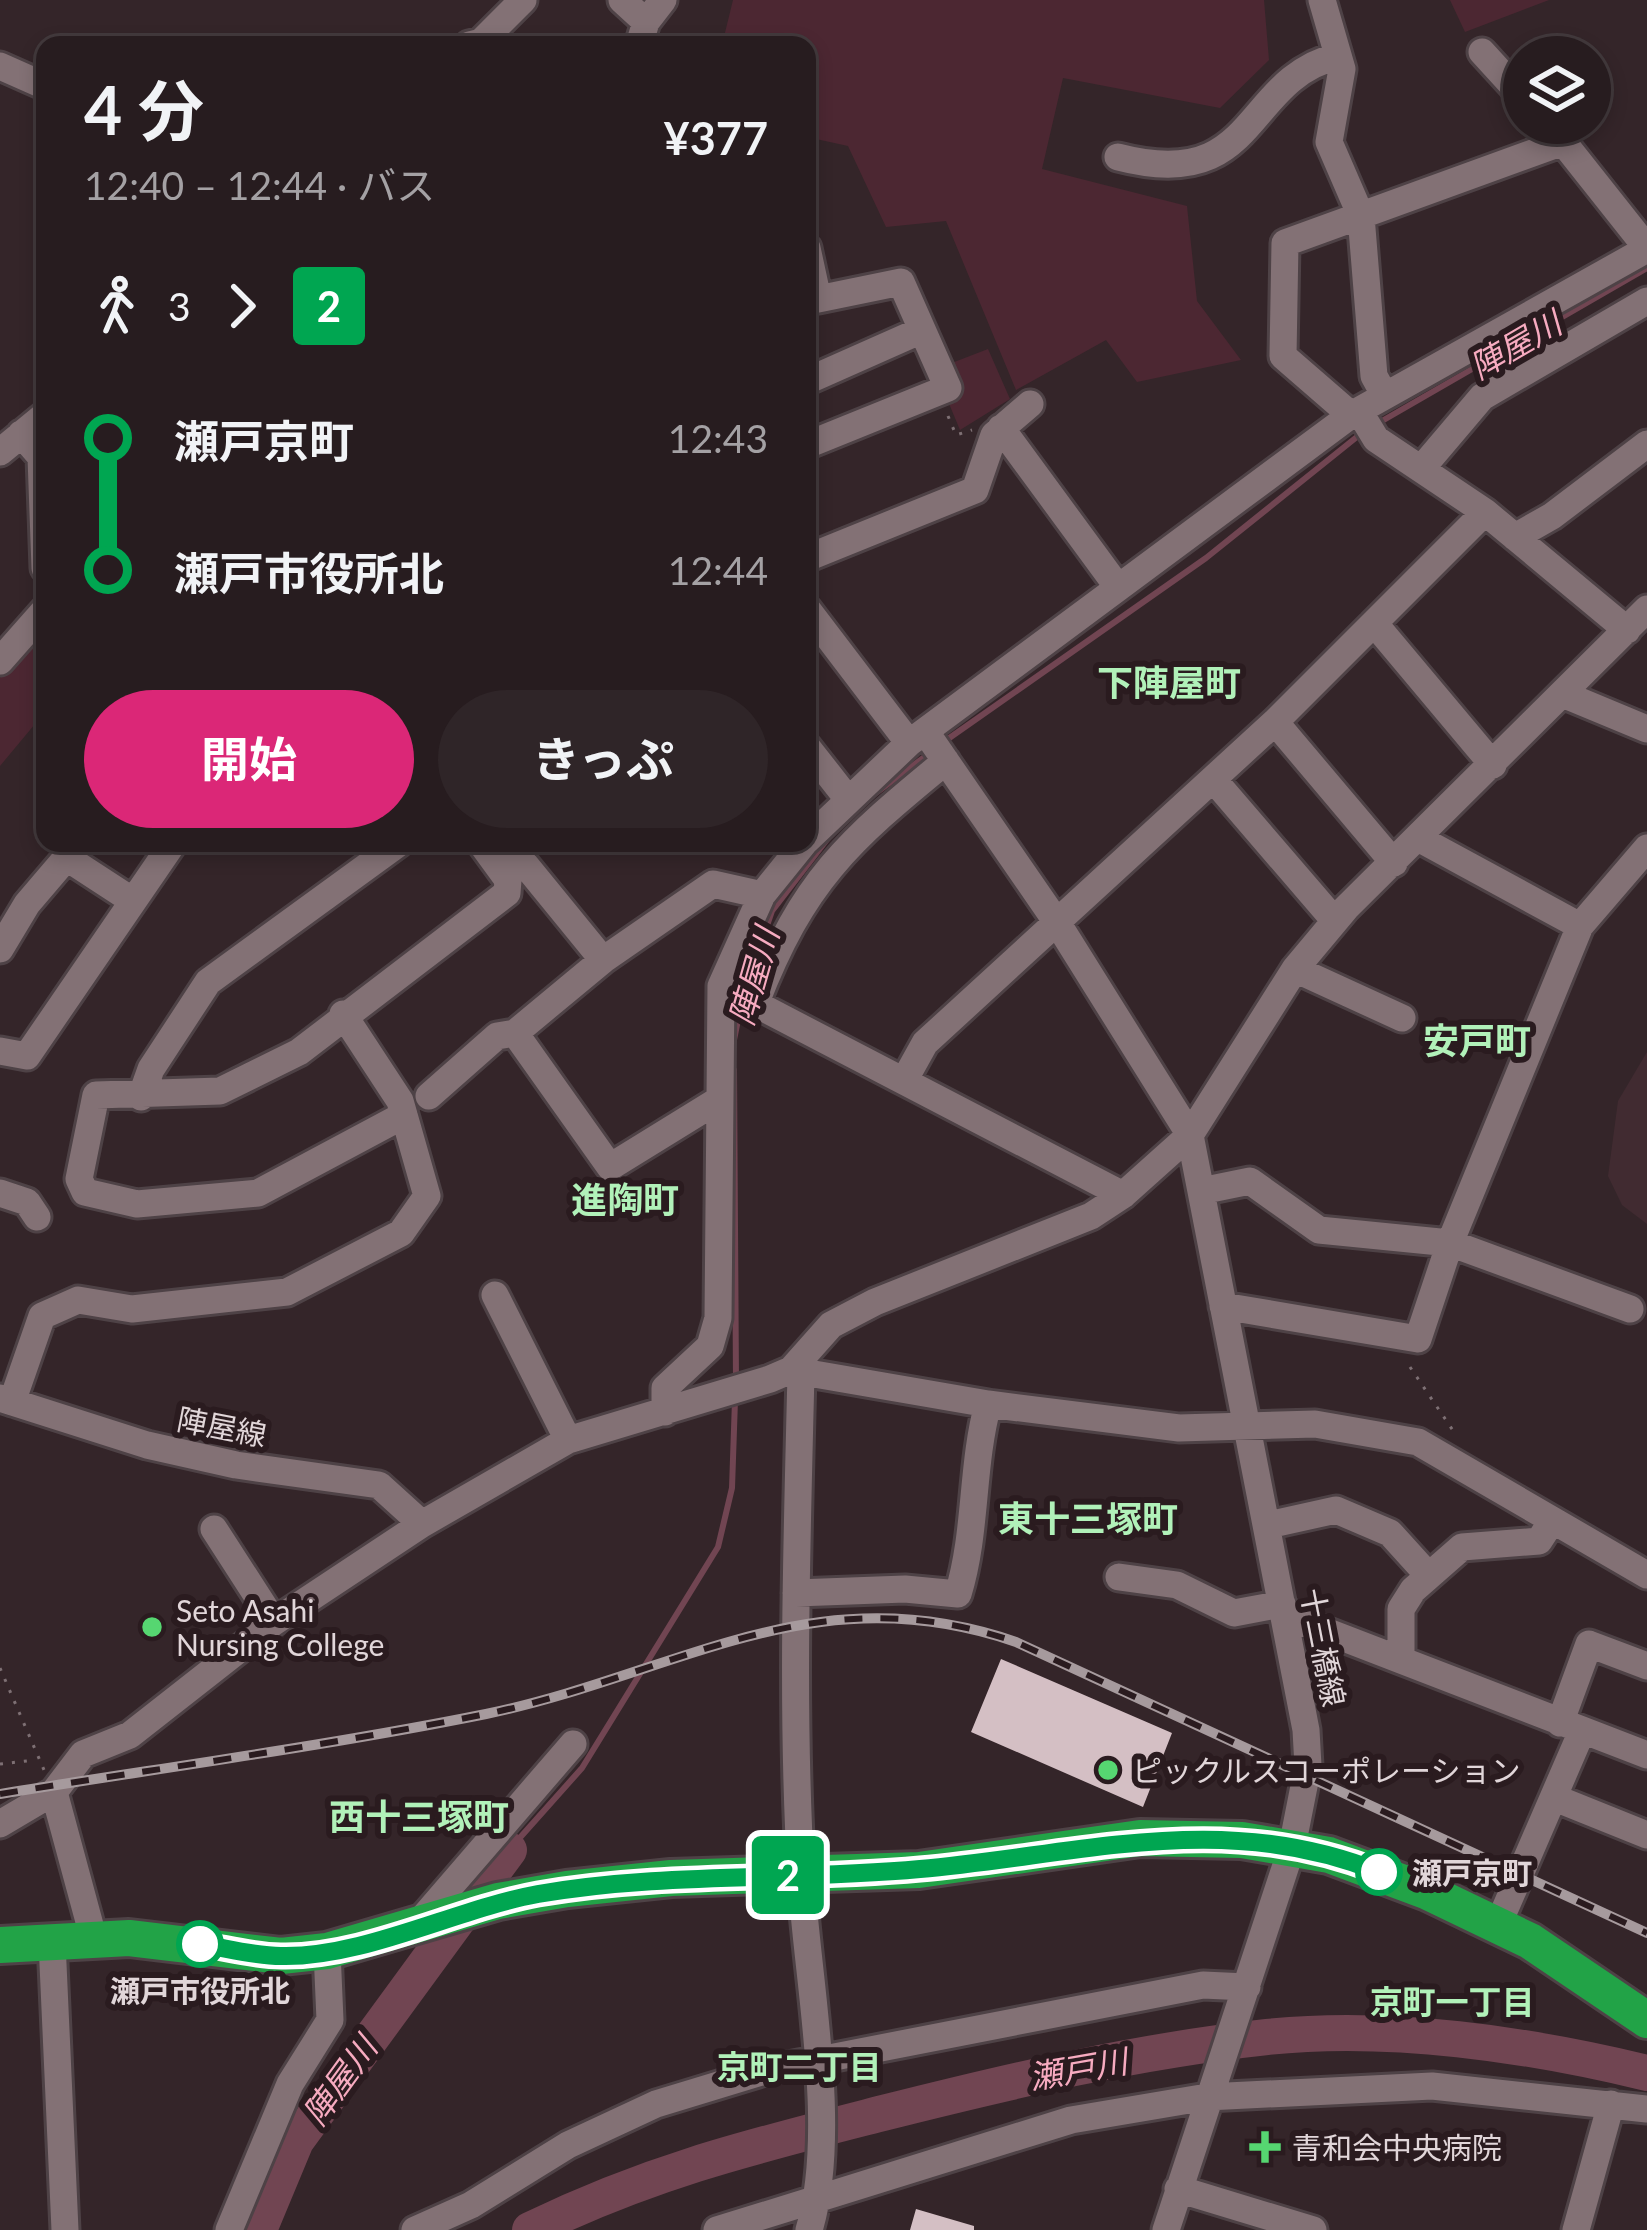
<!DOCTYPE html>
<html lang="ja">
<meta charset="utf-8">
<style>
:root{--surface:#271c1f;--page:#2f2528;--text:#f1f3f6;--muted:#a4a1a4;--line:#433a3d;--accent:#db2777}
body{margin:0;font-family:Lato,"Noto Sans JP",sans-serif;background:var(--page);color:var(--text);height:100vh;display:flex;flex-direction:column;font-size:45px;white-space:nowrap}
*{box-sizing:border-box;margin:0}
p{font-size:39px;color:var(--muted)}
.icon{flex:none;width:66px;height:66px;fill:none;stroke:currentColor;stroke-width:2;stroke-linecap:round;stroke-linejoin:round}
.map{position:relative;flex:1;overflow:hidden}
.side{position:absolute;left:36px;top:36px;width:780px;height:816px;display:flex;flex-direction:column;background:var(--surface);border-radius:24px;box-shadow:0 6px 18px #0003,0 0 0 3px var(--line)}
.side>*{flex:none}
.badge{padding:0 24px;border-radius:9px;font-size:42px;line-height:78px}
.tools{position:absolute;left:1503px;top:36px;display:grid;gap:24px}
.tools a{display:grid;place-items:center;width:108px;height:108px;border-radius:50%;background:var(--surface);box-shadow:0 6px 18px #0003,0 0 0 3px var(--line);font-size:60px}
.map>.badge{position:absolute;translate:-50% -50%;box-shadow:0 0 0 6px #fff}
.legs{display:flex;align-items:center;gap:18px;height:132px;padding:0 48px;font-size:39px}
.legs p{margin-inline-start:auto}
.headline{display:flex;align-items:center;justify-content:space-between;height:204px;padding:0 48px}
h1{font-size:66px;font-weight:700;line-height:90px}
.primary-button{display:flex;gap:24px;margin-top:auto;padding:24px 48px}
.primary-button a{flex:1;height:138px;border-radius:72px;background:var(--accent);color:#fff;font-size:48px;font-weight:700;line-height:138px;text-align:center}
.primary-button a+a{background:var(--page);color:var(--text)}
ul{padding:0 48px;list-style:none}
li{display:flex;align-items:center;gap:42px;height:132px;font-size:45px}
li i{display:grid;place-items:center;width:18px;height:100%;margin:0 15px;background:currentColor}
li i::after{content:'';width:30px;height:30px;margin:-15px;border:9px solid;border-radius:50%;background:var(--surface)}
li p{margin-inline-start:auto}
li:first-child i{background:linear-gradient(#0000 50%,currentColor 0)}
li:last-child i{background:linear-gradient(currentColor 50%,#0000 0)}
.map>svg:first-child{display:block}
</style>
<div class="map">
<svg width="1647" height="2230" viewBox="0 0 1647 2230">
<rect width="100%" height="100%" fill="#342529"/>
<path fill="#412b31" d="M1647,1052v172l-25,-19 -14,-29 10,-75z"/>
<path fill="#4c2732" d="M733,0h531l5,60 -49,48 -157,-30 -21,91 145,37 10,95 44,59 -104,22 -31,-42 -90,50 -70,-169 -60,6 -38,-81 -41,-9v-92h-85z
M1450,0h99l-84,32z
M988,349l22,50 -50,31 -15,-36 -1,-28z
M45,630v82l-45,54v-88z"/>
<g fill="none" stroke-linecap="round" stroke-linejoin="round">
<path stroke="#714552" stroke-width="6" d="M1375,425l272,-157
M945,741l261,-183 157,-126
M873,795l57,-42
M744,992l28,-81 57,-74
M733,1045l8,-40
M734,1070l2,311
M509,1850l73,-82 136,-221 14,-59 3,-88"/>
<path stroke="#714552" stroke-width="36" d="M259,2230l37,-89 213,-291
M530,2230c121,-59 224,-84 353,-117 127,-32 254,-62 384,-76 122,-13 261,7 380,36"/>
</g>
<path fill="#d4bfc4" d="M1001,1659l171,74 -29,74 -172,-75z
M916,2209l58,17v4h-64z"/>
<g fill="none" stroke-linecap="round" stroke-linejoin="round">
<g stroke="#4e4246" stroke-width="33">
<path id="minor" d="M622,0l24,22
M1322,0l20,69 -13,73 32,74 13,160 11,20
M469,45l12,-3 42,-42
M639,45l7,-23 17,-22
M1482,52l42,46
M0,66l45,20
M1118,157c142,37 123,-77 220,-101
M807,248l11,51 83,-17 47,106 -141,57
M807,381l115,-51
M1359,411l17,28 109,73 142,118
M1351,415l-68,-59 2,-113 278,-101 84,106
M1001,428l116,158
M21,434l20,23 4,111
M0,452l45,-37
M1421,469l61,-72 165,-96
M1515,537l37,-21 95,-72
M807,558l168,-68 19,-55 36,-31
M807,609l102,134
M1374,623l119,142
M0,661l45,-51
M1565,695l82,34
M1275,722l119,141
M925,731l133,193 132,211 116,595 2,36 -16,81 -126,383
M807,747l40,51
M1213,779l122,142
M1418,838l162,88
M807,840l102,-97 442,-328 296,-166
M526,843l-7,14 84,103 110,-76 49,11
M67,858l66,43
M0,949l27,-45 52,-61
M1295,969l107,49
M721,986l402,209
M756,1002c47,-121 91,-160 190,-241
M515,1033l95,134 107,-66
M0,1051l27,5 146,-213
M905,1079l20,-36 350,-321 210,-210
M429,1096l68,-60 18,-3 88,-73
M141,1097l10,-28 57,-87 191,-139
M404,1115l-146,78 -121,11 -52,-12 -6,-13 17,-84 124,-4 79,-39 208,-159 1,-13 -27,-37
M1201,1191l49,-10 69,49 131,13 180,66
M0,1193l27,9 10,15
M495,1295l73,145
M1223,1306l195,33 32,-96 130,-317 67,-78
M791,1370l197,34 191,24 136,-4 103,18 229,133
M801,1373c-4,167 -10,335 0,503 6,104 38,255 8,354
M0,1398l147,47 89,20 143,20 43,39
M12,1402l30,-86 36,-16 54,9 155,-17 114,-59 26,-37 -27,-95 -57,-87
M665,1412v-24l45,-42 8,-28 3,-332 41,-91 42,-52
M1268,1525l68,-15 54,23 39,43
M214,1529l60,93
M1119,1577l58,8 57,28 48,-9
M796,1593l109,-4 53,5c19,-62 13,-127 30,-190
M1284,1615l363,140
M1401,1659v-50l12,-19 49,-43 77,-6 13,-20
M1560,1723l29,-79 58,22
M54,1792l40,148
M1555,1798l92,37
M0,1824l54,-32 29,-38 47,-19 144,-113 148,-98 146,-84 202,-61 21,-9 40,-45 44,-23 216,-86 32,-21 67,-60 105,-166 51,-61 301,-299
M1498,1925l84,-194
M415,1927l158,-183
M52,1942l13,288
M1178,2189l135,41
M229,2230l61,-146 40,-64 -3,-69
M415,2230l56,-25 97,-60 88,-41 112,-34 435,-85 44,2
M717,2230l354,-110 136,-23 225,-11 215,23
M1576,2230l35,-126"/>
</g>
<g stroke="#4e4246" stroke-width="42">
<path id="highway" d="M0,1945l129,-7 152,18 46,-5 171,-50 69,-12 104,-11 248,-8 221,-32 102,2 87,15 99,37 102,49 117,79"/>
</g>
<path stroke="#7e7074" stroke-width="3" stroke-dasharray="3 9" stroke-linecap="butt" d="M948,416l8,19 16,-5
M1410,1367l46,68
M0,1668l44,102
M0,1764l35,-4"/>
<use href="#minor" stroke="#837175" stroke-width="27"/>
<use href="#highway" stroke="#22a347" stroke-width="36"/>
<g stroke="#a69a9d" stroke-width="10">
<path id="rail" d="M0,1794c161,-26 326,-48 486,-80 190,-39 327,-142 530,-72l631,291"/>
</g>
<use href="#rail" stroke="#2a1b1f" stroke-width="6" stroke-dasharray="18" stroke-linecap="butt"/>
</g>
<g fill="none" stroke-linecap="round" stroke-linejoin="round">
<g stroke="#fff" stroke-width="27">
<path id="line-1" d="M200,1944c26,4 54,12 81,12 82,2 175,-47 257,-62 126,-22 254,-13 382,-25 160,-14 302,-60 459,3"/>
</g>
<use href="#line-1" stroke="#00a651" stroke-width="18"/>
</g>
<g fill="#56d671" stroke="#2a1b1f" stroke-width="4.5">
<circle cx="152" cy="1627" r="12"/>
<circle cx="1108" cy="1770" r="12"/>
<path d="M1259 2129h12v12h12v12h-12v12h-12v-12h-12v-12h12z"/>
</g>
<g fill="#fff" stroke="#00a651" stroke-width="6">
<circle cx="1379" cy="1872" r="21"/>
<circle cx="200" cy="1944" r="21"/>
</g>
<g text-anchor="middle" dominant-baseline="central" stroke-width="12" stroke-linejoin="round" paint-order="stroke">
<g font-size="30" fill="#e1d6d9" stroke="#2a1b1f">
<text transform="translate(222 1426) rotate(11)">陣屋線</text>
<text transform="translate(1324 1647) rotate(79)">十三橋線</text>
</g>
<g font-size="30" fill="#e1d6d9" stroke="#2a1b1f" text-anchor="start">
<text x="176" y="1610">Seto Asahi<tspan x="176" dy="34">Nursing College</tspan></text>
<text x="1132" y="1770">ピックルスコーポレーション</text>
<text x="1292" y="2147">青和会中央病院</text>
</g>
<g font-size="30" font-weight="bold" fill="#e1d6d9" stroke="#2a1b1f" text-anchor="start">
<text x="1412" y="1872">瀬戸京町</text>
<text x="200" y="1990" text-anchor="middle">瀬戸市役所北</text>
</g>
<g font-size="33" font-style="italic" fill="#f7abc0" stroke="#2a1b1f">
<text transform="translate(1515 344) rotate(-30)">陣屋川</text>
<text transform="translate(753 976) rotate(-74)">陣屋川</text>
<text transform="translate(1078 2068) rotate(-10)">瀬戸川</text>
<text transform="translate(339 2080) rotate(-54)">陣屋川</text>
</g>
<g font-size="33" font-weight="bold" fill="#b1f1b9" stroke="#2a1b1f">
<text x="1452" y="2001">京町一丁目</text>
<text x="799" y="2066">京町二丁目</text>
</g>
<g font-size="36" font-weight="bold" fill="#b1f1b9" stroke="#2a1b1f">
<text x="1169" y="682">下陣屋町</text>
<text x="1477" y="1040">安戸町</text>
<text x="625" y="1199">進陶町</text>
<text x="1088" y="1518">東十三塚町</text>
<text x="419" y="1816">西十三塚町</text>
</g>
</g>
</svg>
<div class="tools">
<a><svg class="icon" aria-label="layers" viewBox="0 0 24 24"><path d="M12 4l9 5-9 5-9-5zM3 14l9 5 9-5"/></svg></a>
</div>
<b class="badge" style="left:788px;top:1875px;background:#00a651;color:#fff">2</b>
<section class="side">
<div class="headline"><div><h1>4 分</h1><p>12:40 – 12:44 · バス</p></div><b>¥377</b></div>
<div class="legs"><svg class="icon" aria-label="walk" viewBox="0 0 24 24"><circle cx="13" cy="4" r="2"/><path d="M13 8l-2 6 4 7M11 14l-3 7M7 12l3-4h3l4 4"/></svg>3<svg class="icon" aria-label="forward" viewBox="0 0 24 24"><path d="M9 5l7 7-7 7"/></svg><b class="badge" style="background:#00a651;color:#fff">2</b></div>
<ul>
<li><i style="color:#00a651"></i><b>瀬戸京町</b><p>12:43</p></li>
<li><i style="color:#00a651"></i><b>瀬戸市役所北</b><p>12:44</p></li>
</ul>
<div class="primary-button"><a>開始</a><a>きっぷ</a></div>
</section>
</div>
